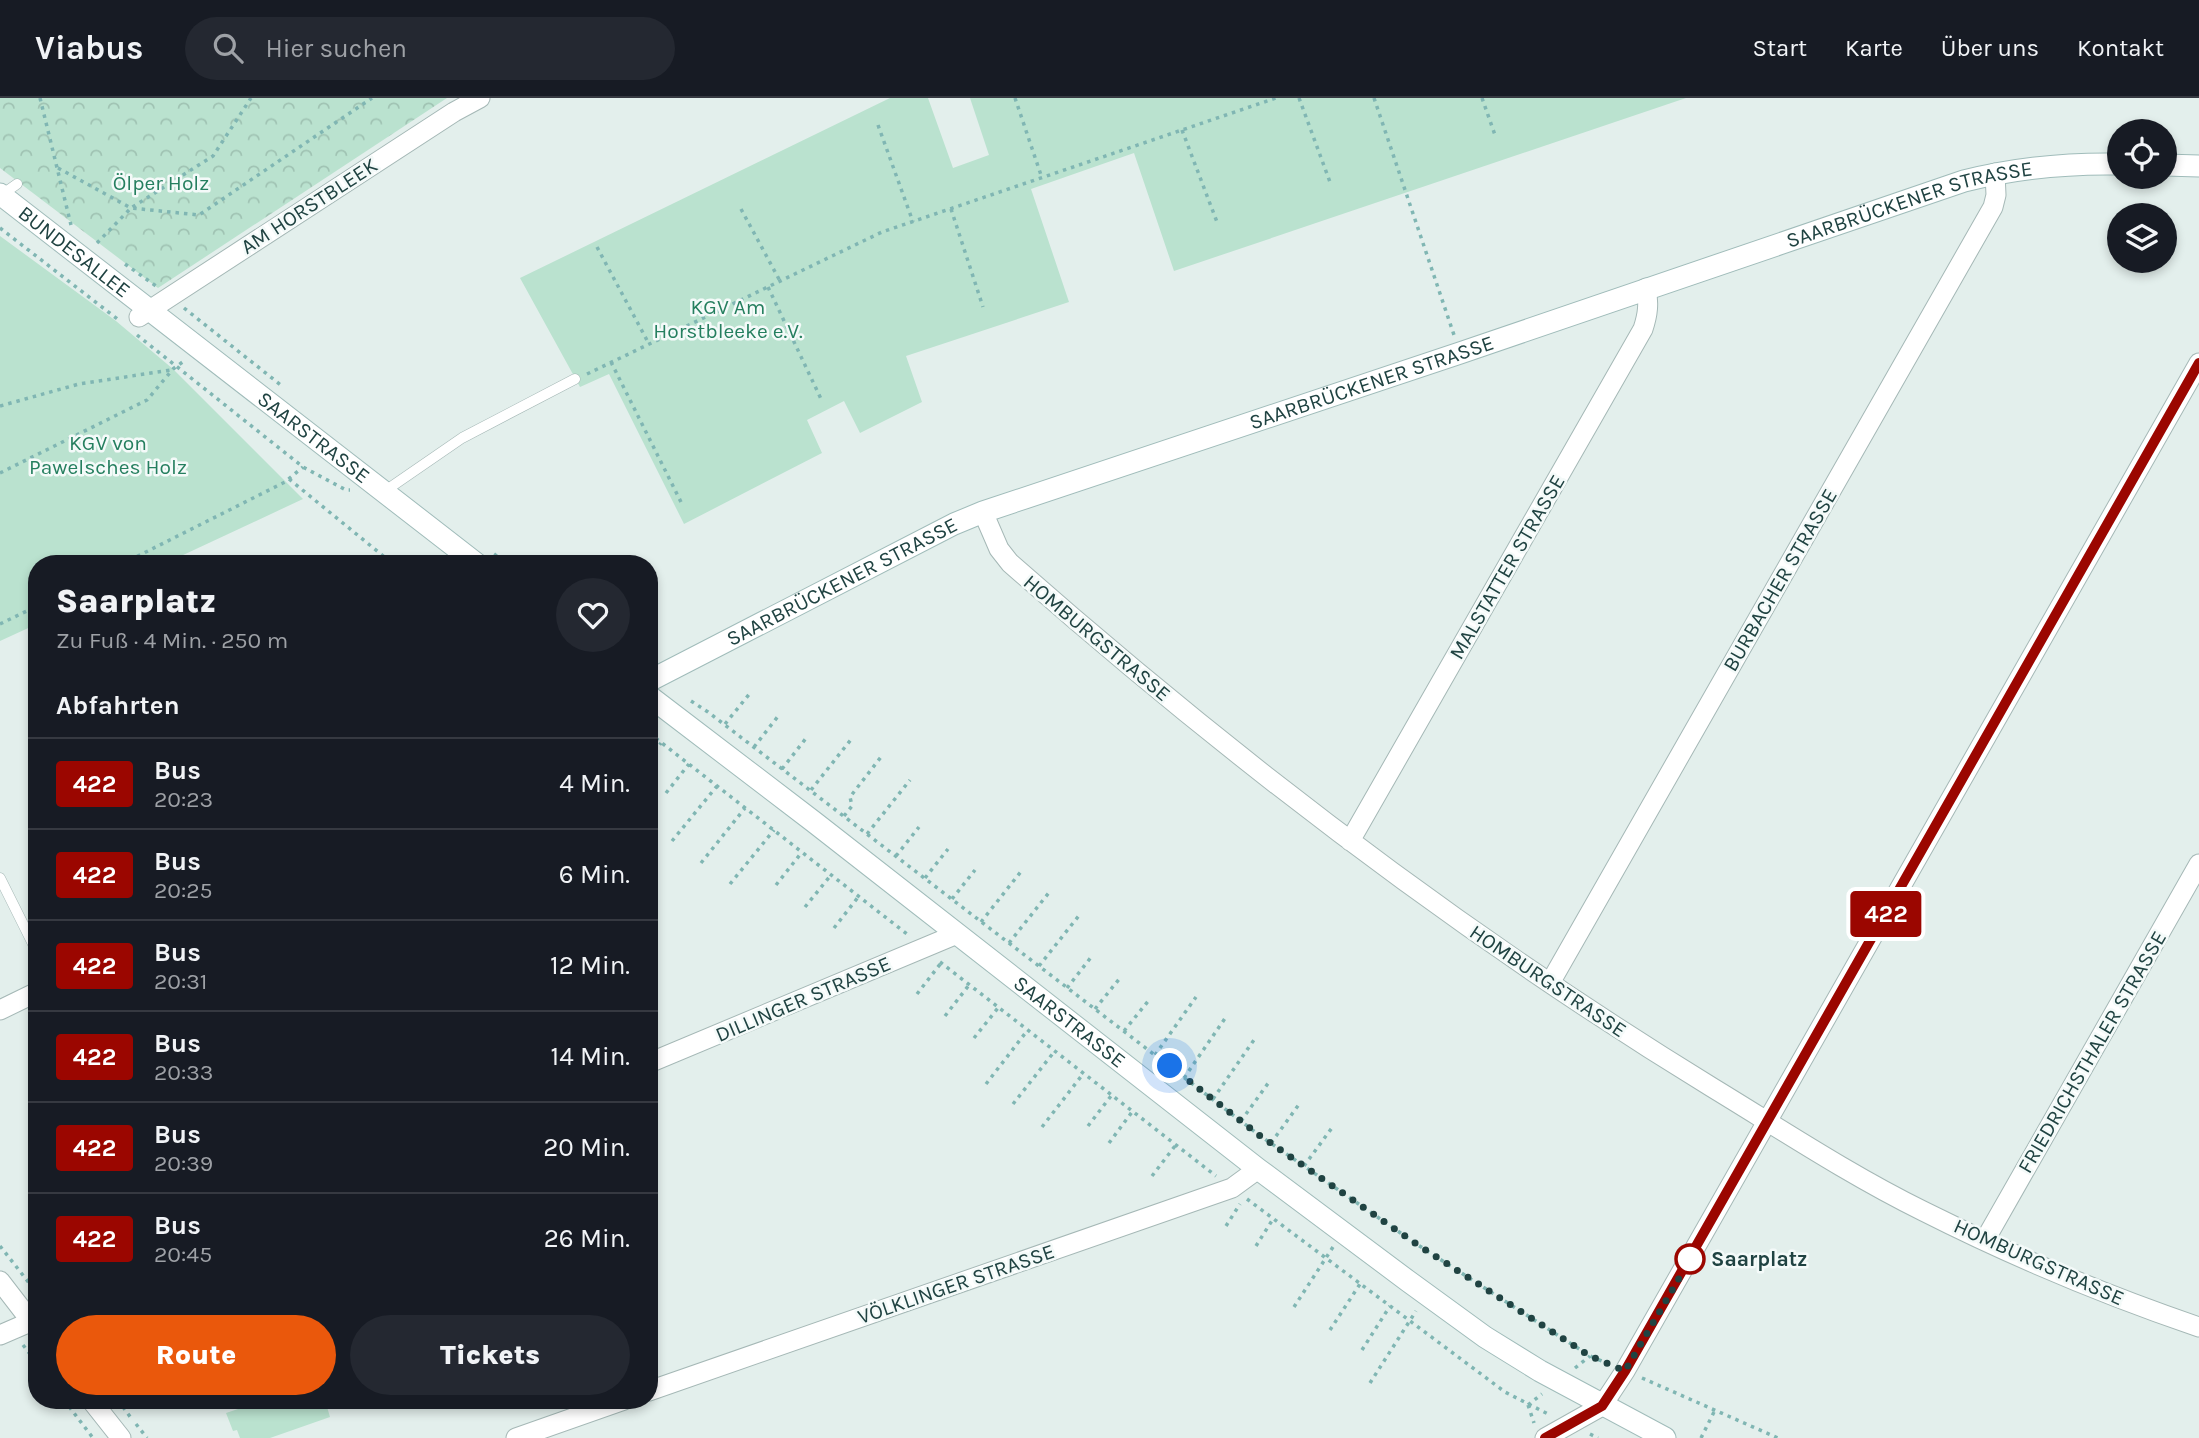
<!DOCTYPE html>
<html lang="de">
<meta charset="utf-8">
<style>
:root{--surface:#171b24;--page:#242831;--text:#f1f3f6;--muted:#9ea1a6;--line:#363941;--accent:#ea580c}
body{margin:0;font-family:Karla,sans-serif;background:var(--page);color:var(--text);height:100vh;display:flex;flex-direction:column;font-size:26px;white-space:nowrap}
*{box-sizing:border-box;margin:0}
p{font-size:23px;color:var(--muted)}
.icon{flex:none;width:38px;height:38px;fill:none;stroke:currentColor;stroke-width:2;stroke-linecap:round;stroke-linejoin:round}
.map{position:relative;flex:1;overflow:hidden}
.details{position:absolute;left:28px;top:457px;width:630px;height:854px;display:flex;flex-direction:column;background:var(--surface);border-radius:28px;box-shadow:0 4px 10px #0003}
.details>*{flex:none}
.badge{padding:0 14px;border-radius:5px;font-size:24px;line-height:46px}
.controls{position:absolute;left:2107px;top:21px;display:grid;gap:14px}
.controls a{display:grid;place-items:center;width:70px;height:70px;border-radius:50%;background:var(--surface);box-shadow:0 4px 10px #0003;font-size:35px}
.you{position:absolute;width:35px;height:35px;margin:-18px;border:5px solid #fff;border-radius:50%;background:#1a73e8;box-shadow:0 0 0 10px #1a73e833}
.map>.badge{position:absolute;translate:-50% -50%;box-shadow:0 0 0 4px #fff}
h2{padding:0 28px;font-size:26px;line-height:63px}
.round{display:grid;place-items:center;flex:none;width:74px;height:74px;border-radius:37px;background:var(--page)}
.headline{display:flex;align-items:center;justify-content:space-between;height:119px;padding:0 28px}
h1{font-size:33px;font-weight:800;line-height:52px}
.primary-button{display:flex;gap:14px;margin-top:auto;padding:14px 28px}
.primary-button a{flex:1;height:80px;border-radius:42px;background:var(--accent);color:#fff;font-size:28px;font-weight:800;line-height:80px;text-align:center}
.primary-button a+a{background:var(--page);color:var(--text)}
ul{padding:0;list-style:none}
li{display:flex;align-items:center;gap:21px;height:91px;padding:0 28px;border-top:2px solid var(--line)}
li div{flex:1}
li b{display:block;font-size:26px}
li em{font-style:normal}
li .badge{min-width:77px;font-weight:700;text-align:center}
header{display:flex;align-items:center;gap:42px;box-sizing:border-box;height:98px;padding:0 35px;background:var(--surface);border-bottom:2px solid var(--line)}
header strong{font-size:33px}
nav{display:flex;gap:38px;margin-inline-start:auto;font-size:24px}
.search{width:490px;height:63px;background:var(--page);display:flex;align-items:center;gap:18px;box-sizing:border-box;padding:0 24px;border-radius:38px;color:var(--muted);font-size:26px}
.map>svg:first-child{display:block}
</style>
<header>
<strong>Viabus</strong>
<div class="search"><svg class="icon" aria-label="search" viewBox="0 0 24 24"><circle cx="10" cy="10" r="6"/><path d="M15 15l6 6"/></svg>Hier suchen</div>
<nav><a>Start</a><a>Karte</a><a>Über uns</a><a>Kontakt</a></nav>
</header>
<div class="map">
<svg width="2199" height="1340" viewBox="0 0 2199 1340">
<defs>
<pattern id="forest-crowns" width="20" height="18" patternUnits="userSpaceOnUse" patternTransform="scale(1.75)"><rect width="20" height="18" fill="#bae2cf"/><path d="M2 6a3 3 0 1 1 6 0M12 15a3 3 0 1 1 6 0" fill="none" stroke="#a0c3b3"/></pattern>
</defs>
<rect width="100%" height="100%" fill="#e3efec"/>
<path fill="url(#forest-crowns)" d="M0,0h447l-289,190 -158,-120z"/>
<path fill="#bae2cf" d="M890,0h38l25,70 36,-13 -19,-57h716l-512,173 -40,-118 -103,36 38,113 -163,54 16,46 -62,31 -16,-32 -37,19 15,33 -138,71 -75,-150 -29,13 -60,-109z
M0,138l116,85 57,48 130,130 -137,64 -129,1v60l-37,17z
M242,1302h83l5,17 -60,21h-30l-3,-8 -4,1 -7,-18 18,-6z"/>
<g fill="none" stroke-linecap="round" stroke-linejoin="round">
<g stroke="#a5b8b6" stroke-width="11">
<path id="lane" d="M0,98l17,-12
M385,393l77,-53 113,-59
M0,780l37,74"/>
</g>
<g stroke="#a5b8b6" stroke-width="21">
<path id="street" d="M139,219l315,-205 26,-14
M983,414l16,37 11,14c220,194 453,372 703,525 69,42 137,87 210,123 89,45 182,84 276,116
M1350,743l293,-512c5,-15 6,-26 3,-41
M1550,885l443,-776 3,-12 -1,-22
M0,912l37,-18
M649,965l308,-129
M1985,1142l214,-376
M0,1183l37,48
M0,1237l37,-16
M649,1293l583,-203 26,-19
M91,1302l30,38
M516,1340l108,-38
M1545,1340l57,-32 23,-35 574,-1008"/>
</g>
<g stroke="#a0bcba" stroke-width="23">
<g id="secondary">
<path d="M2165,67l34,1"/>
<path id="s1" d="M0,96l477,370"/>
<path id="s2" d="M649,583l305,-157 29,-12 477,-159 504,-172c52,-13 103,-18 155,-17"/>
<path id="s3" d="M649,598l165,126 444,347 150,112 77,56 55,34 125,67"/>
</g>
</g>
<path stroke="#80b6b3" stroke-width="3.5" stroke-dasharray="3.5 5" stroke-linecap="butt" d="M40,0l31,127
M1015,0l27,80
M1299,0l31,84
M1374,0l80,237
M1482,0l13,37
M878,27l35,97
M1182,32l35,92
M58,70l73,40 82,-52 38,-58
M2138,79h12
M741,111l39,72
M951,111l32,98
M0,130l120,93
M97,145l34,-35 68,7 173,-117
M597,149l52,97
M125,166l31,22
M768,189l54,114
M184,210l98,78
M137,237l166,132 43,23h4
M611,264l70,140
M587,276l295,-142 394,-134
M0,308l79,-22 92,-14
M0,375l147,-73 26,-31 11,-8
M289,381l104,85
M494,456l13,10
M122,466l163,-82 18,-15
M0,526l37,-18
M691,603l17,11 551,423 159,110 172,111 19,8
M725,626l26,-32
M649,635l258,201
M754,649l25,-32
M649,660l12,-15
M782,671l25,-32
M811,692l42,-53
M666,695l23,-29
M844,718l8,-10 -2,-9 31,-40
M867,736l43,-54
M672,743l45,-55
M896,758l23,-29
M701,765l44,-55
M925,780l23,-29
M730,786l44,-54
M776,787l26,-33
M952,801l23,-29
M805,809l26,-32
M981,824l42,-53
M834,830l25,-32
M1009,845l42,-53
M940,864l276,214
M1039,868l42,-53
M1067,890l25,-32
M917,896l24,-31
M1095,911l25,-31
M945,918l24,-31
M1124,933l25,-31
M974,940l24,-30
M1155,957l41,-58
M1184,980l42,-61
M986,986l41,-53
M1213,1001l43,-62
M1013,1006l41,-52
M1241,1023l28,-39
M1088,1028l23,-30
M1042,1029l41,-53
M1109,1045l23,-31
M1271,1045l29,-40
M1304,1068l30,-41
M1152,1078l23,-30
M1247,1101l258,193 43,22
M1226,1128l14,-22
M0,1148l37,47
M1256,1148l17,-27
M1294,1209l39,-60
M1330,1232l30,-46
M23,1247l14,18
M1362,1252l28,-44
M1575,1270l15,-12
M1642,1280l136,60
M1370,1285l46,-72
M64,1302l29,38
M118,1302l13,18
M1528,1307l14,-11
M1528,1307l6,18
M136,1326l11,14
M1590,1336l8,4
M1701,1340l14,-28"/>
<use href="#lane" stroke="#fff" stroke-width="10"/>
<use href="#street" stroke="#fff" stroke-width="19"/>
<use href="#secondary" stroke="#fff" stroke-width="21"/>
</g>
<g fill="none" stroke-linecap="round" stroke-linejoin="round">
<g stroke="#fff" stroke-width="16">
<path id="line" d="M1545,1340l57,-32 23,-35 574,-1008"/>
</g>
<use href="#line" stroke="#9b0600" stroke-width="10"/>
<path stroke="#204342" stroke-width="7" stroke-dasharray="0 12.6" d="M1170,968l89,69 159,110 172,111 35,15 70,-120 -5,8"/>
</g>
<circle fill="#fff" stroke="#9b0600" stroke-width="3.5" cx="1690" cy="1161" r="14"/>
<g text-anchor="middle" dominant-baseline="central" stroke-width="5" stroke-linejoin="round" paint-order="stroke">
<g font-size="21" fill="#257f5f" stroke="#f4faf9">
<text x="161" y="85">Ölper Holz</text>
<text x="728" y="209">KGV Am<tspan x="728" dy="24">Horstbleeke e.V.</tspan></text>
<text x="108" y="345">KGV von<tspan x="108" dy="24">Pawelsches Holz</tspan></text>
</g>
<g font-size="21" fill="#204342" stroke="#f4faf9">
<text stroke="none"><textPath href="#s2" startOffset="1351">SAARBRÜCKENER STRASSE</textPath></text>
<text transform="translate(309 108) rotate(-33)">AM HORSTBLEEK</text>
<text stroke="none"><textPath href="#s1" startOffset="94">BUNDESALLEE</textPath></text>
<text stroke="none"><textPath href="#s2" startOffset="784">SAARBRÜCKENER STRASSE</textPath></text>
<text stroke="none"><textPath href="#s1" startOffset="397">SAARSTRASSE</textPath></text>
<text transform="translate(1507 469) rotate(-60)">MALSTATTER STRASSE</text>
<text transform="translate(1780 482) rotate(-60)">BURBACHER STRASSE</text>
<text stroke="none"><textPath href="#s2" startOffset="217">SAARBRÜCKENER STRASSE</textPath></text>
<text transform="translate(1097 540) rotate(40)">HOMBURGSTRASSE</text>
<text transform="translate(1548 883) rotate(34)">HOMBURGSTRASSE</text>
<text transform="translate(803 901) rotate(-23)">DILLINGER STRASSE</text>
<text stroke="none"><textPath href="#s3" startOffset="532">SAARSTRASSE</textPath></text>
<text transform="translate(2092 954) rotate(-60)">FRIEDRICHSTHALER STRASSE</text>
<text transform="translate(2039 1164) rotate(24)">HOMBURGSTRASSE</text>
<text transform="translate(956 1186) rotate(-19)">VÖLKLINGER STRASSE</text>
</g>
<g font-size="21" font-weight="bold" fill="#204342" stroke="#f4faf9" text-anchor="start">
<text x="1711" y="1161">Saarplatz</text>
</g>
</g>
</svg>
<div class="controls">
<a><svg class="icon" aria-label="locate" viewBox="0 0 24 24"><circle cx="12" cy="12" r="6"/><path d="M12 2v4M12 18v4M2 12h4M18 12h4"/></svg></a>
<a><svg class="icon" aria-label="layers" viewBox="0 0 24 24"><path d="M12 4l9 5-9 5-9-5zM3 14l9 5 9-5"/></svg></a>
</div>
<div class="you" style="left:1170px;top:968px"></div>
<b class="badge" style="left:1886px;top:816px;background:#9b0600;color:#fff">422</b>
<section class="details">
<div class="headline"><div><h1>Saarplatz</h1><p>Zu Fuß · 4 Min. · 250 m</p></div><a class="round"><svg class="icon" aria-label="heart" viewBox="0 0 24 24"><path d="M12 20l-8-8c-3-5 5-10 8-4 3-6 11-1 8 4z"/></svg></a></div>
<h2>Abfahrten</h2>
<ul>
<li><span class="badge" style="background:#9b0600;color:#fff">422</span><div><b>Bus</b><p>20:23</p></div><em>4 Min.</em></li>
<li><span class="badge" style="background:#9b0600;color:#fff">422</span><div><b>Bus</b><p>20:25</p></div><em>6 Min.</em></li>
<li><span class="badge" style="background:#9b0600;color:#fff">422</span><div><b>Bus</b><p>20:31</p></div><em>12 Min.</em></li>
<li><span class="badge" style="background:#9b0600;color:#fff">422</span><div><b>Bus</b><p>20:33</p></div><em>14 Min.</em></li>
<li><span class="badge" style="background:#9b0600;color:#fff">422</span><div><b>Bus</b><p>20:39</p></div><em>20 Min.</em></li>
<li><span class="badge" style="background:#9b0600;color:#fff">422</span><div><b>Bus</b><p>20:45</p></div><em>26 Min.</em></li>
</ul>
<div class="primary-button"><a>Route</a><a>Tickets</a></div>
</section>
</div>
